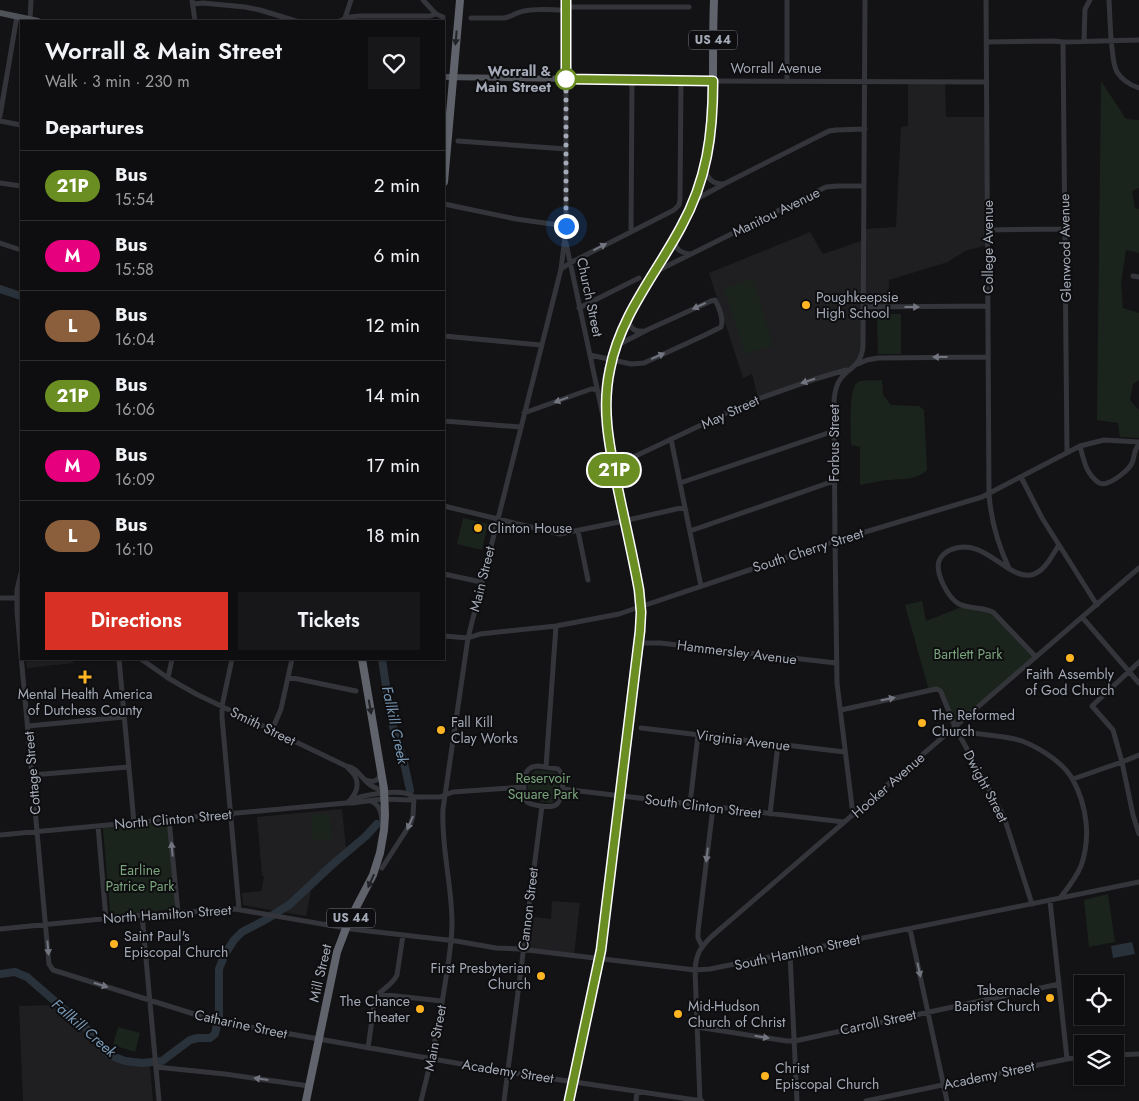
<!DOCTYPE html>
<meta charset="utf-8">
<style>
:root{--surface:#0e0e10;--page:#171719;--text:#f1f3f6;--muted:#9b9c9f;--line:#2e2e30;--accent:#d93025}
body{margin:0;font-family:Jost,sans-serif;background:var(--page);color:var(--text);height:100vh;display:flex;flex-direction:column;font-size:19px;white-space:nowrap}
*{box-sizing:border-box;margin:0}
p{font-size:16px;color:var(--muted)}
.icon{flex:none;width:28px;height:28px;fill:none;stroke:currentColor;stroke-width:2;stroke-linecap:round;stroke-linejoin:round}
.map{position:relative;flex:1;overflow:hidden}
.drawer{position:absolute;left:20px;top:20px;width:425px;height:640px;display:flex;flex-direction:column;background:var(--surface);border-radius:0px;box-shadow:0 1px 4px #0004,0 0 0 1px var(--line)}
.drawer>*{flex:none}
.badge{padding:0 10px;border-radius:16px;font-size:18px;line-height:32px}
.controls{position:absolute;left:1074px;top:975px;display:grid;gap:10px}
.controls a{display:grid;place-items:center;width:50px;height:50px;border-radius:0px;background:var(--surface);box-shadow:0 1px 4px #0004,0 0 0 1px var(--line);font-size:25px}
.you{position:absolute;width:25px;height:25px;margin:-12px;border:4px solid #fff;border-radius:50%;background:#1a73e8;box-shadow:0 0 0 8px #1a73e833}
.map>.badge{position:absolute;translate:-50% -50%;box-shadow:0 0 0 2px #fff}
h2{padding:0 25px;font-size:19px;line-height:45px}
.round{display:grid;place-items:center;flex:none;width:52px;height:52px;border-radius:0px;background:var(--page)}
.head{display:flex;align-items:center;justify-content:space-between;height:85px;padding:0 25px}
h1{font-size:24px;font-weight:600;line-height:38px}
.action{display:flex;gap:10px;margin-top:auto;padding:10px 25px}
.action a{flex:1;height:58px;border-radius:0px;background:var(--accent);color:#fff;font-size:20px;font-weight:600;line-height:58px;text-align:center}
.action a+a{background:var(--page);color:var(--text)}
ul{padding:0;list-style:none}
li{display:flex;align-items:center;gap:15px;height:70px;padding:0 25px;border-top:1px solid var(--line)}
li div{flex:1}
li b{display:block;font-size:19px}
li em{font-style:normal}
li .badge{min-width:55px;font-weight:700;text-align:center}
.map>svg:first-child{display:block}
</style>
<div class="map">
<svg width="1139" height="1101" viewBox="0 0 1139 1101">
<rect width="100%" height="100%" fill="#131315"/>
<path fill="#1f1f22" d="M908,82h37l1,35h40l1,128 -22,6 -17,11 -59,18 -1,27h-24l-1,40 -9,19 -96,32 -6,-24 -9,4 -34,-105 101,-41 13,22 41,-14v-11l32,-2 5,-100 7,-1z
M26,659h47v4l-46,5z
M342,809l4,39 -35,34 1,4 -6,30 -63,-11 -1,-12 19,-2 3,-14 -2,-2 -5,-58z
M552,901l28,2 -6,52 -51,-6 4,-33 24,3z
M55,1005l32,27 14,17 10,9 22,6 17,2 3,35h-130l-4,-95z"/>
<path fill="#1b241c" d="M1101,81l25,38 13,1v68l-7,3 3,17 4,1v44l-13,-3 -5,33 2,25 16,5v67l-6,4 -3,16 9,10v28l-19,-1 -2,-14 -21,-3z
M753,279l20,66 -28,9 -21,-66z
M877,314h24v40h-23z
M882,380l1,15 8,10 28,1 5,4 3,60c-12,12 -31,8 -47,11 -6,1 -13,3 -20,4v-38l-9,-2c0,-11 -3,-57 7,-63 6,-3 17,-1 24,-2z
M463,518l25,6 -6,26 -25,-6z
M922,601l4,20 38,-15 27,5 45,46 -81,70 -14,-35 -12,-1 -24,-86z
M536,770l19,2 4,4c1,7 1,24 -8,27 -1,0 -6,-1 -8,-1 -6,-1 -11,-1 -15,-6 -1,-8 -1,-22 8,-26z
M330,814l2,25 -19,2 -2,-26z
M164,823l4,3 7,81 -2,2 -59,6 -4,-4 -7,-83z
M1108,894l7,48 -26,5 -5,-47z
M118,1027l22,6 -5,19 -22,-7z"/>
<path fill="#29323a" d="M1132,942l3,12 -22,4 -2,-12z"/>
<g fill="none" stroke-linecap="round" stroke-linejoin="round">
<path stroke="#29323a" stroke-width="8" d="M0,289l21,7
M382,659l9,61 13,43 6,27
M0,974l15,-2 12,5 61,53 19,23 5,3 13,5 17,2 20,-2 28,-21 8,-2h12l5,-4 4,-18v-47l6,-15 9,-14 8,-8 23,-12 24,-15 44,-41 33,-28 11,-12"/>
<path stroke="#34353b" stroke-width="5" d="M192,0l3,21
M423,0l13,14 7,3
M787,0v81
M986,0l3,494c2,26 9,51 20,74
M1109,0c1,16 1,32 3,48 1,8 1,16 5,24 5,8 13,13 22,16
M193,4l10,-1 42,4 15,3 36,11
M566,7h123
M345,18l6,-18
M471,18h33c7,-1 13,-6 20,-7 13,-3 28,-1 42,-1
M30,19l1,-19
M339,21l11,-4 10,-1h70l6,-2
M1084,41l1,-32 5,-9
M986,42l68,-1 9,1 76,-2
M1063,42l4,411
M713,81l273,1
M0,116l17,-100
M0,121l21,4
M458,141l108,8
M706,169c0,10 8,15 17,15
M0,183l21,3
M695,200l29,-16 105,-53 7,-1 29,-1
M444,204l72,15 50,7
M987,230l77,-1
M631,232l1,-152
M675,240c0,10 6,13 16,14
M0,243l21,7
M566,243l37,173
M561,269l9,-6 104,-53 5,-5 1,-6 1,-119
M657,271l169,-84 11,-1h27
M1133,276l6,1
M863,307l125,-1
M579,308l60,-30
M628,319c1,8 6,13 14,12
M444,336l97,9
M590,355l41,9 13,-1 61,-28 16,-8c3,-7 -2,-20 -6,-27l-4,1 -64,29 -31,16
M858,364l9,-4 11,-2 110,-1
M524,413l67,-24h2l5,2
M444,421l76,6
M671,439l30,147
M1080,446c4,15 6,28 19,37 3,1 6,1 8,0 7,-2 22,-13 25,-20 3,-6 1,-13 7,-18
M612,457l5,5 8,-1 127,-60 63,-22 31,-9
M1021,477l21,41 55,87
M680,483l154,-52
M444,506l116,28 59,-12 66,-15
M578,531l10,49
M690,531l144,-50
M21,573l-4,17v21l32,353 4,6 141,44 28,8 285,50 195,29
M444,574l37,8
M0,598h17l4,2
M1082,617l57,66
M444,636l24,2 12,-4 76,-8 63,-12 216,-73 147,-44 98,-51 24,-6 35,2
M639,646l5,-3h16l176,20
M1036,657l-43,-45c-11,-5 -23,-3 -34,-8 -11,-6 -24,-31 -20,-43 2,-5 7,-9 11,-11 33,-15 56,29 81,25 14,-3 21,-20 28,-30
M119,659l15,164
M141,659l27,19 28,16 150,72c12,2 14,11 23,18 5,4 10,5 15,8
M232,659l-10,47v11l17,192
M1139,662l-47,44 21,24 9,32 11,53 6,19
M288,677l68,14
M168,678l4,-19
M841,710l95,-21 3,1 2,2 14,35 49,90 28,87
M28,726l96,-9
M955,727c3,2 7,4 10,5 5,2 11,1 16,2 13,2 29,3 41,7 18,7 42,22 51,39 14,26 18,58 8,86 -5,12 -13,22 -21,32
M641,728l204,24
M272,730l9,-21 11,-50
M538,766l20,3 5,6c0,6 0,11 -1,16 -2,15 -7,17 -21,15 -5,-1 -11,-1 -15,-5 -4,-5 -2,-25 1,-30 3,-4 7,-5 11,-5z
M546,767l10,-141
M348,768c11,9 12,20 3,31
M32,775l97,-8
M1073,779l49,-17 17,-7
M366,780c7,3 12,1 15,-6
M562,789l282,33
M349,801c13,-6 54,-14 65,-4
M370,801c9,3 11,10 12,19
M690,804l8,-69
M770,814l8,-70
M853,815l-16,-132 -2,-142 -1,-137c0,-7 1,-14 4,-21 8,-16 22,-13 25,-36l2,-347
M169,820l9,92
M98,826l8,93
M0,835l346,-32h6l30,-4 27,1 5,-3h26l13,-5 71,-5
M382,868l29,-45 2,-7 1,-19
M1050,901l17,158
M142,915l17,186
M0,929l142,-14 93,-6 116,20 105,12 40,7 23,1 176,21 15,-1 429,-87
M910,929l37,172
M702,946l-4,-8v-7l15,-124
M790,954l7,147
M378,994l64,7
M697,1027l90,14h8l264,-57
M368,1048l7,-50c6,-9 17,-12 22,-23l6,-40
M1115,1055l24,-1
M156,1067l69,7 84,12
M421,1101c10,-39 18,-77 24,-117 3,-20 7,-40 7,-61 0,-38 -11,-76 -9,-114l25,-171 93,-369 4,-32 1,-19v-218
M504,1101l38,-295
M636,1101l1,-10
M700,1101l-5,-131c1,-16 5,-22 16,-33l428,-369
M866,1101l201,-42 15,-2"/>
<path stroke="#50525a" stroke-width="6" d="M0,13l38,8
M444,77l269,4"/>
<path stroke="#60636c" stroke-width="8" d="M444,182l16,-182
M306,1101l31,-149 11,-29 25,-48 7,-22 4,-23 1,-15 -1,-26 -22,-130
M569,1101l32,-151 38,-304c2,-19 2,-37 0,-56 -6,-34 -14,-67 -21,-100 -7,-35 -15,-69 -11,-105 9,-71 60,-120 87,-183 17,-41 18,-83 19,-126 0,-26 0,-51 1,-76"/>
</g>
<defs><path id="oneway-solid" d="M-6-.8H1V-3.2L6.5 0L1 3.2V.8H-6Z" transform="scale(1.25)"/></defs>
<g fill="#222327">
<use href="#oneway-solid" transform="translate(456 38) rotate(95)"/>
<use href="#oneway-solid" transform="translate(370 707) rotate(80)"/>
<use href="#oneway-solid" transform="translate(371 881) rotate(114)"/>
</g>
<g fill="#72757f">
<use href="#oneway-solid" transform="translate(600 247) rotate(-27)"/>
<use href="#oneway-solid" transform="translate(699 306) rotate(155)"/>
<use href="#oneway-solid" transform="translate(912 307)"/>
<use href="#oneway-solid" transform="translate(658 356) rotate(-24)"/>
<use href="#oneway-solid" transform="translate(940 357) rotate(180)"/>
<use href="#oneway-solid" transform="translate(808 381) rotate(162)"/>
<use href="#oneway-solid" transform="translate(561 400) rotate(160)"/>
<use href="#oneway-solid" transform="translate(888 699) rotate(-12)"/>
<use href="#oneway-solid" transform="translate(410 823) rotate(114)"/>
<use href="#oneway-solid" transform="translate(172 849) rotate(-95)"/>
<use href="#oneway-solid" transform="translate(707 855) rotate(97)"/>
<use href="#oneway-solid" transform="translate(48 948) rotate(85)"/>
<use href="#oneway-solid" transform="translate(919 970) rotate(78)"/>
<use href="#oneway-solid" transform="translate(101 985) rotate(17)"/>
<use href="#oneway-solid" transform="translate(762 1037) rotate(9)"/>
<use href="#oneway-solid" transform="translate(261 1079) rotate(-172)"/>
</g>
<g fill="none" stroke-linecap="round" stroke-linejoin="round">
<g stroke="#fff" stroke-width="11">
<path id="line" d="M566,0v79l147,2c0,53 -6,99 -32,146 -25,47 -61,89 -71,142 -9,41 0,80 8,120 7,34 15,67 21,101l2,22 -1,19 -39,319 -32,151"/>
</g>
<use href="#line" stroke="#6b8e23" stroke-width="8"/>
<path stroke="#a4aab7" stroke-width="5" stroke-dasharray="0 9" d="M566,226v-147"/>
</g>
<circle fill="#fff" stroke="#6b8e23" stroke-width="2.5" cx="566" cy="79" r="10"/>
<g fill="#ffb522" stroke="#0e0e10" stroke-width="2">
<circle cx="806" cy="305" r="5"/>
<circle cx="478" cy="528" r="5"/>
<circle cx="1070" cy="658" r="5"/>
<path d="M82.5 669.5h5v5h5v5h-5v5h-5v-5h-5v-5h5z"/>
<circle cx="922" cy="723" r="5"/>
<circle cx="441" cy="730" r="5"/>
<circle cx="114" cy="944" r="5"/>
<circle cx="541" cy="976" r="5"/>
<circle cx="1050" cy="998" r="5"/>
<circle cx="420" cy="1009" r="5"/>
<circle cx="678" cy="1014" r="5"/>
<circle cx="765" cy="1076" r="5"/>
</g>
<g text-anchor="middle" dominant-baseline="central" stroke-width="4" stroke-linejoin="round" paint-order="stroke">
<g fill="#0e0e10" stroke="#777b85" stroke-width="1">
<rect x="689" y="30.5" width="48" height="19" rx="4"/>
<rect x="327" y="908.5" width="48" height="19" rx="4"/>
</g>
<g font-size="12" font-weight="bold" fill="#a4aab7">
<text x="713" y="40">US 44</text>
<text x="351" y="918">US 44</text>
</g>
<g font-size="14" fill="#a4aab7" stroke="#0e0e10">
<text x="776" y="68">Worrall Avenue</text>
<text transform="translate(776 212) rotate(-26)">Manitou Avenue</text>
<text transform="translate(988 247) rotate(-90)">College Avenue</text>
<text transform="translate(1065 248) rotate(-91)">Glenwood Avenue</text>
<text transform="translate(590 297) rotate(78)">Church Street</text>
<text transform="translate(730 412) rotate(-25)">May Street</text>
<text transform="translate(834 443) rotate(-90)">Forbus Street</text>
<text transform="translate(808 550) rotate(-18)">South Cherry Street</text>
<text transform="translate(482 579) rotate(-76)">Main Street</text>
<text transform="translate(737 652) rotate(7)">Hammersley Avenue</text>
<text transform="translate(263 726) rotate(26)">Smith Street</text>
<text transform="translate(743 740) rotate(7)">Virginia Avenue</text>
<text transform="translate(32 773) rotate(-95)">Cottage Street</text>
<text transform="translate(888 785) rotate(-41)">Hooker Avenue</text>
<text transform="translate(986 786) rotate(62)">Dwight Street</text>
<text transform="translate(703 806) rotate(7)">South Clinton Street</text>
<text transform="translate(173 819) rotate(-5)">North Clinton Street</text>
<text transform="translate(528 909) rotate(-83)">Cannon Street</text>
<text transform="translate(167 914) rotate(-4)">North Hamilton Street</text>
<text transform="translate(797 952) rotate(-12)">South Hamilton Street</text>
<text transform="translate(320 973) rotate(-77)">Mill Street</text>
<text transform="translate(878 1022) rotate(-12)">Carroll Street</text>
<text transform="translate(241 1024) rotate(12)">Catharine Street</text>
<text transform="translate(435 1038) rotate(-79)">Main Street</text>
<text transform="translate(508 1071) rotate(9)">Academy Street</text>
<text transform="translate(989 1075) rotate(-12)">Academy Street</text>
</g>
<g font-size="14" font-weight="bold" fill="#a4aab7" stroke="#0e0e10" text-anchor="end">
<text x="551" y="71">Worrall &amp;<tspan x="551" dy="16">Main Street</tspan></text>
</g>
<g font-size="14" fill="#a4aab7" stroke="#0e0e10" text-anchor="start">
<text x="816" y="297">Poughkeepsie<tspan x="816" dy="16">High School</tspan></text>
<text x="488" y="528">Clinton House</text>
<text x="1070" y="674" text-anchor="middle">Faith Assembly<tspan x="1070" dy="16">of God Church</tspan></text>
<text x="85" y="694" text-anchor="middle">Mental Health America<tspan x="85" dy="16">of Dutchess County</tspan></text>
<text x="932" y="715">The Reformed<tspan x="932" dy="16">Church</tspan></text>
<text x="451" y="722">Fall Kill<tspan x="451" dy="16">Clay Works</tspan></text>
<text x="124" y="936">Saint Paul's<tspan x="124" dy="16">Episcopal Church</tspan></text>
<text x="531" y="968" text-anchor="end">First Presbyterian<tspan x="531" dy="16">Church</tspan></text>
<text x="1040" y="990" text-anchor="end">Tabernacle<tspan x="1040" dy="16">Baptist Church</tspan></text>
<text x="410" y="1001" text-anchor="end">The Chance<tspan x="410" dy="16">Theater</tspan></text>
<text x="688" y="1006">Mid-Hudson<tspan x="688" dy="16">Church of Christ</tspan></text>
<text x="775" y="1068">Christ<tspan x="775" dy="16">Episcopal Church</tspan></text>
</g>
<g font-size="14" fill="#79a47c" stroke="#0e0e10">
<text x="968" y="654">Bartlett Park</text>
<text x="543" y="778">Reservoir<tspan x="543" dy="16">Square Park</tspan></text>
<text x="140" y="870">Earline<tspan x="140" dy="16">Patrice Park</tspan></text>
</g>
<g font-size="15" font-style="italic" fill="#7898b5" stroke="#0e0e10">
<text transform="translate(395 725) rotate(78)">Fallkill Creek</text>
<text transform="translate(84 1028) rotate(41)">Fallkill Creek</text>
</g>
</g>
</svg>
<div class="controls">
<a><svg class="icon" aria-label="locate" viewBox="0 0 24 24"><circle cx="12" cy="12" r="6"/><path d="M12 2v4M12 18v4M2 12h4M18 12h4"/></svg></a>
<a><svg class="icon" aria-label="layers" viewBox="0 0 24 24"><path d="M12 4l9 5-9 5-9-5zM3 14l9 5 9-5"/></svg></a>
</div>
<div class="you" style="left:566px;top:226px"></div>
<b class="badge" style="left:614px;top:470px;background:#6b8e23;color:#fff">21P</b>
<section class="drawer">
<div class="head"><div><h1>Worrall &amp; Main Street</h1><p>Walk · 3 min · 230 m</p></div><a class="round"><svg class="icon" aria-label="heart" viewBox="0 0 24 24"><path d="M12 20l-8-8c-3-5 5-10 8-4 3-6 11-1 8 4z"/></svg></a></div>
<h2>Departures</h2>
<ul>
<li><span class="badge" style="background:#6b8e23;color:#fff">21P</span><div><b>Bus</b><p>15:54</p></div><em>2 min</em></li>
<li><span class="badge" style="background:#e6007e;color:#fff">M</span><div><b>Bus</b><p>15:58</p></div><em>6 min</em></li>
<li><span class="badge" style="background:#8b5e3c;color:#fff">L</span><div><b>Bus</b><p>16:04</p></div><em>12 min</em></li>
<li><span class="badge" style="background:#6b8e23;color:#fff">21P</span><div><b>Bus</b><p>16:06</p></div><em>14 min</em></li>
<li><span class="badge" style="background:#e6007e;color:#fff">M</span><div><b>Bus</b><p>16:09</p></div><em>17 min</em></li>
<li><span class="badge" style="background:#8b5e3c;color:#fff">L</span><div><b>Bus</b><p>16:10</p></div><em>18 min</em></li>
</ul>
<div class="action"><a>Directions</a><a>Tickets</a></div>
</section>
</div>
